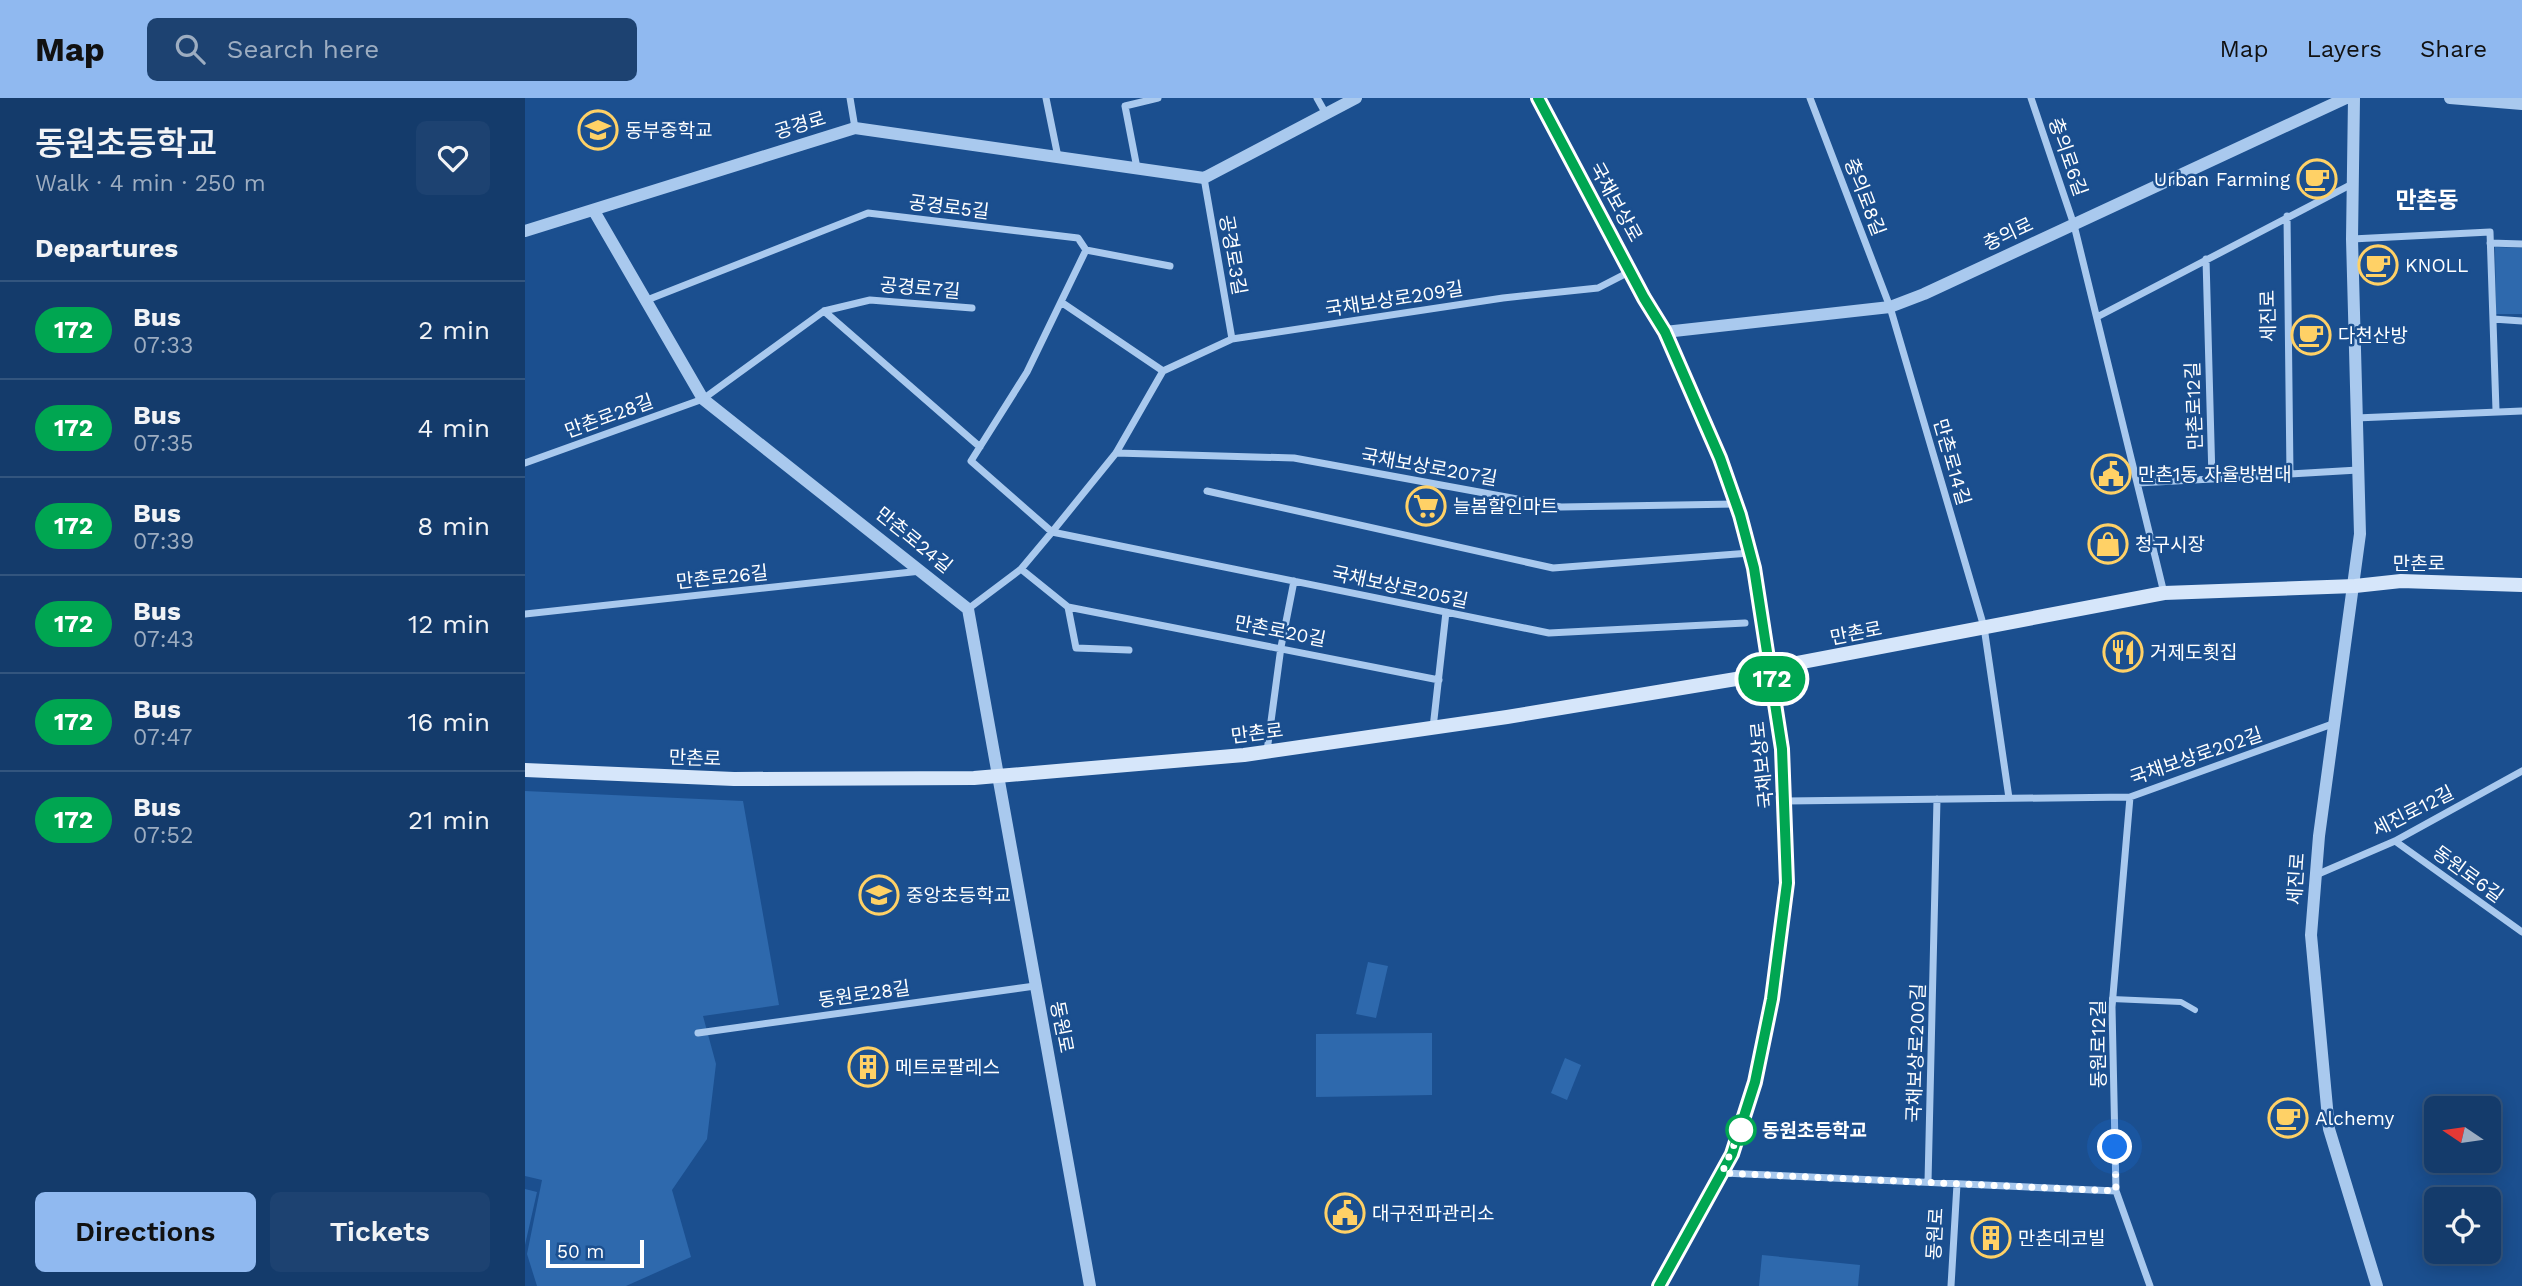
<!DOCTYPE html>
<meta charset="utf-8">
<style>
:root{--surface:#143b6b;--page:#1d4271;--text:#f1f3f6;--muted:#9dadc1;--line:#33557e;--accent:#90b9f0}
body{margin:0;font-family:"Work Sans","Noto Sans KR",sans-serif;background:var(--page);color:var(--text);height:100vh;display:flex;flex-direction:column;font-size:26px;white-space:nowrap}
*{box-sizing:border-box;margin:0}
p{font-size:23px;color:var(--muted)}
.icon{flex:none;width:38px;height:38px;fill:none;stroke:currentColor;stroke-width:2;stroke-linecap:round;stroke-linejoin:round}
.map{position:relative;flex:1;overflow:hidden}
.details{display:flex;flex-direction:column;background:var(--surface);width:525px}
.details>*{flex:none}
.badge{padding:0 14px;border-radius:23px;font-size:24px;line-height:46px}
.needle{width:46px;rotate:283deg}
.buttons{position:absolute;left:1899px;top:998px;display:grid;gap:14px}
.buttons a{display:grid;place-items:center;width:77px;height:77px;border-radius:10px;background:var(--surface);box-shadow:0 4px 18px #0003,0 0 0 2px var(--line);font-size:35px}
.scale{position:absolute;left:21px;bottom:18px;width:98px;box-sizing:border-box;padding-left:7px;border:4px solid #fff;border-top:0;font-size:19px;line-height:24px;white-space:nowrap;color:#fff;-webkit-text-stroke:5px #1b4f8f;paint-order:stroke}
.you{position:absolute;width:35px;height:35px;margin:-18px;border:5px solid #fff;border-radius:50%;background:#1a73e8;box-shadow:0 0 0 10px #1a73e833}
.map>.badge{position:absolute;translate:-50% -50%;box-shadow:0 0 0 4px #fff}
h2{padding:0 35px;font-size:26px;line-height:63px}
.round{display:grid;place-items:center;flex:none;width:74px;height:74px;border-radius:10px;background:var(--page)}
.overview{display:flex;align-items:center;justify-content:space-between;height:119px;padding:0 35px}
h1{font-size:33px;font-weight:600;line-height:52px}
.cta{display:flex;gap:14px;margin-top:auto;padding:14px 35px}
.cta a{flex:1;height:80px;border-radius:10px;background:var(--accent);color:#111;font-size:28px;font-weight:600;line-height:80px;text-align:center}
.cta a+a{background:var(--page);color:var(--text)}
ul{padding:0;list-style:none}
li{display:flex;align-items:center;gap:21px;height:98px;padding:0 35px;border-top:2px solid var(--line)}
li div{flex:1}
li b{display:block;font-size:26px}
li em{font-style:normal}
li .badge{min-width:77px;font-weight:700;text-align:center}
header{display:flex;align-items:center;gap:42px;box-sizing:border-box;height:98px;padding:0 35px;background:var(--accent);color:#111}
header strong{font-size:33px}
nav{display:flex;gap:38px;margin-inline-start:auto;font-size:24px}
.search{width:490px;height:63px;background:var(--page);display:flex;align-items:center;gap:18px;box-sizing:border-box;padding:0 24px;border-radius:10px;color:var(--muted);font-size:26px}
main{display:flex;flex:1;min-height:0}
.map>svg:first-child{display:block}
</style>
<header>
<strong>Map</strong>
<div class="search"><svg class="icon" aria-label="search" viewBox="0 0 24 24"><circle cx="10" cy="10" r="6"/><path d="M15 15l6 6"/></svg>Search here</div>
<nav><a>Map</a><a>Layers</a><a>Share</a></nav>
</header>
<main>
<section class="details">
<div class="overview"><div><h1>동원초등학교</h1><p>Walk · 4 min · 250 m</p></div><a class="round"><svg class="icon" aria-label="heart" viewBox="0 0 24 24"><path d="M12 20l-8-8c-3-5 5-10 8-4 3-6 11-1 8 4z"/></svg></a></div>
<h2>Departures</h2>
<ul>
<li><span class="badge" style="background:#00a651;color:#fff">172</span><div><b>Bus</b><p>07:33</p></div><em>2 min</em></li>
<li><span class="badge" style="background:#00a651;color:#fff">172</span><div><b>Bus</b><p>07:35</p></div><em>4 min</em></li>
<li><span class="badge" style="background:#00a651;color:#fff">172</span><div><b>Bus</b><p>07:39</p></div><em>8 min</em></li>
<li><span class="badge" style="background:#00a651;color:#fff">172</span><div><b>Bus</b><p>07:43</p></div><em>12 min</em></li>
<li><span class="badge" style="background:#00a651;color:#fff">172</span><div><b>Bus</b><p>07:47</p></div><em>16 min</em></li>
<li><span class="badge" style="background:#00a651;color:#fff">172</span><div><b>Bus</b><p>07:52</p></div><em>21 min</em></li>
</ul>
<div class="cta"><a>Directions</a><a>Tickets</a></div>
</section>
<div class="map">
<svg width="1997" height="1188" viewBox="0 0 1997 1188">
<rect width="100%" height="100%" fill="#1b4f8f"/>
<path fill="#2e69ad" d="M1970,149l27,1v66h-26z
M0,693l218,10 36,204 -76,11 13,48 -9,75 -35,51 19,67 -65,29h-89l-10,-32 15,-74 -17,-4z
M843,864l20,4 -12,52 -20,-4z
M907,935v62l-116,2v-63z
M1040,960l16,7 -14,35 -16,-7z
M0,1091l12,3 -12,53z
M1237,1157l98,10 -2,21h-99z"/>
<g fill="none" stroke-linecap="round" stroke-linejoin="round">
<path stroke="#a9c9ee" stroke-width="6" d="M1587,901l69,3 14,8"/>
<path stroke="#a9c9ee" stroke-width="7" d="M325,0l5,30
M521,0l12,59
M792,0l9,16
M1285,0l80,209 94,320 25,171
M1506,0l43,127 90,368
M612,70l-12,-62 33,-8
M679,80l28,161
M1762,118l3,258 68,-4
M1827,141l138,-7 6,178
M1965,145l32,1
M561,152l-59,122 -56,89 81,71 497,101 196,-10
M122,202l221,-87 210,25 8,12 84,16
M536,204l102,69
M299,213l156,136
M1572,219l257,-134
M1968,221l29,2
M1831,320l166,-7
M591,355l178,5 267,49 175,-3
M0,365l178,-64 121,-88 46,-11 102,8
M1687,381l78,-5
M1613,385l74,-4 -6,-220
M682,393l346,77 197,-15
M496,471l47,38 371,73
M543,509l8,41 53,2
M443,511l53,-40 31,-37 64,-79 47,-82 69,-32 271,-41 95,-10 33,-17
M0,516l396,-43
M908,630l13,-116
M742,653l14,-104 13,-66
M1605,699l-18,210 4,184 34,95
M1261,703l344,-4 205,-74
M1870,743l127,91
M1791,777l79,-34 127,-70
M173,935l337,-47
M1198,1075l393,18
M1403,1084l9,-383
M1426,1188l6,-102"/>
<path stroke="#a9c9ee" stroke-width="12" d="M1829,0l-2,141 8,295 -41,302 -8,99 18,194 48,157
M1925,0l72,6
M69,113l109,188 265,210 122,677
M0,133l330,-103 349,50 152,-80
M1140,234l225,-25 34,-13 422,-196"/>
<path stroke="#d6e6fa" stroke-width="14" d="M1013,0l106,200 21,34 55,126 20,57 14,53 28,181 5,134 -15,116 -17,83 -23,72 -73,132
M0,672l209,9 240,-1 270,-23 263,-38 235,-39 29,-10 393,-75 191,-7 46,-5 121,4"/>
</g>
<g fill="none" stroke-linecap="round" stroke-linejoin="round">
<g stroke="#fff" stroke-width="16">
<path id="line" d="M1013,0l106,200 21,34 55,126 20,57 14,53 28,181 5,134 -15,116 -17,83 -23,72 -73,132"/>
</g>
<use href="#line" stroke="#00a651" stroke-width="10"/>
<path stroke="#fff" stroke-width="7" stroke-dasharray="0 12.6" d="M1216,1032l1,-4 -20,47 394,18 -1,-44"/>
</g>
<defs>
<g id="school-ring" transform="scale(2.0125)"><circle r="9.5" fill="#1b4f8f" stroke="#ffd166" stroke-width="1.5"/><path d="M0-5L7-2L0 1L-7-2ZM-4 1L0 2.5L4 1V4Q0 6-4 4Z" fill="#ffd166"/></g>
<g id="cafe-ring" transform="scale(2.0125)"><circle r="9.5" fill="#1b4f8f" stroke="#ffd166" stroke-width="1.5"/><path d="M-5.5-4.5H6V0H3Q3 3.5 0 3.5H-2.5Q-5.5 3.5-5.5 0ZM3-3.2v2h1.7v-2ZM-6 4.5H4V6H-6Z" fill="#ffd166"/></g>
<g id="civic-ring" transform="scale(2.0125)"><circle r="9.5" fill="#1b4f8f" stroke="#ffd166" stroke-width="1.5"/><path d="M-.6-6.5H3V-4.5H.6V-3L4-1V1h2V6H-6V1h2V-1L-.6-3ZM-1.2 2.5V6h2.4V2.5Z" fill="#ffd166"/></g>
<g id="supermarket-ring" transform="scale(2.0125)"><circle r="9.5" fill="#1b4f8f" stroke="#ffd166" stroke-width="1.5"/><path d="M-6-5.5h2.5l.6 2H6L4.5 2H-2.5L-4.4-4H-6ZM-1.5 3.2a1.3 1.3 0 1 0 .1 0ZM3 3.2a1.3 1.3 0 1 0 .1 0Z" fill="#ffd166"/></g>
<g id="shop-ring" transform="scale(2.0125)"><circle r="9.5" fill="#1b4f8f" stroke="#ffd166" stroke-width="1.5"/><path d="M-5-2.5h2.3a2.7 3.5 0 0 1 5.4 0H5L5.5 6h-11ZM-1.5-2.5h3a1.5 2.3 0 0 0-3 0Z" fill="#ffd166"/></g>
<g id="restaurant-ring" transform="scale(2.0125)"><circle r="9.5" fill="#1b4f8f" stroke="#ffd166" stroke-width="1.5"/><path d="M-5-6h1v4h1v-4h1v4h1v-4h1v5L-1.5 .5V6h-2V.5L-5-1ZM5-6V6H3V1.5H1.5Q1.5-4 5-6Z" fill="#ffd166"/></g>
<g id="building-ring" transform="scale(2.0125)"><circle r="9.5" fill="#1b4f8f" stroke="#ffd166" stroke-width="1.5"/><path d="M-4-6H4V6H1V3H-1V6H-4ZM-2.5-4.3h1.7v1.8h-1.7ZM.8-4.3h1.7v1.8H.8ZM-2.5-1h1.7V.8h-1.7ZM.8-1h1.7V.8H.8Z" fill="#ffd166"/></g>
</defs>
<g fill-rule="evenodd">
<use href="#school-ring" x="73" y="32"/>
<use href="#cafe-ring" x="1792" y="81"/>
<use href="#cafe-ring" x="1853" y="167"/>
<use href="#cafe-ring" x="1786" y="237"/>
<use href="#civic-ring" x="1586" y="376"/>
<use href="#supermarket-ring" x="901" y="408"/>
<use href="#shop-ring" x="1583" y="446"/>
<use href="#restaurant-ring" x="1598" y="554"/>
<use href="#school-ring" x="354" y="797"/>
<use href="#building-ring" x="343" y="969"/>
<use href="#cafe-ring" x="1763" y="1020"/>
<use href="#civic-ring" x="820" y="1115"/>
<use href="#building-ring" x="1466" y="1140"/>
</g>
<circle fill="#fff" stroke="#00a651" stroke-width="3.5" cx="1216" cy="1032" r="14"/>
<g text-anchor="middle" dominant-baseline="central" stroke-width="5" stroke-linejoin="round" paint-order="stroke">
<g font-size="19" fill="#fff" stroke="#1b4f8f">
<text transform="translate(275 27) rotate(-17)">공경로</text>
<text transform="translate(1543 59) rotate(71)">충의로6길</text>
<text transform="translate(1340 99) rotate(69)">충의로8길</text>
<text transform="translate(1091 104) rotate(61)">국채보상로</text>
<text transform="translate(424 109) rotate(7)">공경로5길</text>
<text transform="translate(1483 136) rotate(-25)">충의로</text>
<text transform="translate(708 157) rotate(80)">공경로3길</text>
<text transform="translate(395 190) rotate(5)">공경로7길</text>
<text transform="translate(869 201) rotate(-9)">국채보상로209길</text>
<text transform="translate(1743 218) rotate(-91)">세진로</text>
<text transform="translate(1669 308) rotate(-92)">만촌로12길</text>
<text transform="translate(84 318) rotate(-20)">만촌로28길</text>
<text transform="translate(1427 364) rotate(74)">만촌로14길</text>
<text transform="translate(904 369) rotate(10)">국채보상로207길</text>
<text transform="translate(389 442) rotate(39)">만촌로24길</text>
<text x="1894" y="465">만촌로</text>
<text transform="translate(197 479) rotate(-6)">만촌로26길</text>
<text transform="translate(875 489) rotate(12)">국채보상로205길</text>
<text transform="translate(755 533) rotate(11)">만촌로20길</text>
<text transform="translate(1331 535) rotate(-11)">만촌로</text>
<text transform="translate(732 635) rotate(-7)">만촌로</text>
<text transform="translate(1671 658) rotate(-19)">국채보상로202길</text>
<text transform="translate(170 660) rotate(2)">만촌로</text>
<text transform="translate(1237 667) rotate(-96)">국채보상로</text>
<text transform="translate(1888 713) rotate(-27)">세진로12길</text>
<text transform="translate(1943 776) rotate(36)">동원로6길</text>
<text transform="translate(1771 781) rotate(-86)">세진로</text>
<text transform="translate(339 896) rotate(-8)">동원로28길</text>
<text transform="translate(537 929) rotate(79)">동원로</text>
<text transform="translate(1573 946) rotate(-90)">동원로12길</text>
<text transform="translate(1391 955) rotate(-88)">국채보상로200길</text>
<text transform="translate(1410 1136) rotate(-87)">동원로</text>
</g>
<g font-size="19" fill="#fff" stroke="#1b4f8f" text-anchor="start">
<text x="100" y="32">동부중학교</text>
<text x="1765" y="81" text-anchor="end">Urban Farming</text>
<text x="1880" y="167">KNOLL</text>
<text x="1813" y="237">다천산방</text>
<text x="1613" y="376">만촌1동 자율방범대</text>
<text x="928" y="408">늘봄할인마트</text>
<text x="1610" y="446">청구시장</text>
<text x="1625" y="554">거제도횟집</text>
<text x="381" y="797">중앙초등학교</text>
<text x="370" y="969">메트로팔레스</text>
<text x="1790" y="1020">Alchemy</text>
<text x="847" y="1115">대구전파관리소</text>
<text x="1493" y="1140">만촌데코빌</text>
</g>
<g font-size="19" font-weight="bold" fill="#fff" stroke="#1b4f8f" text-anchor="start">
<text x="1237" y="1032">동원초등학교</text>
</g>
<g font-size="23" font-weight="bold" fill="#fff" stroke="#1b4f8f">
<text x="1902" y="102">만촌동</text>
</g>
</g>
</svg>
<div class="buttons">
<a><svg class="needle" viewBox="-14 -14 28 28"><path d="M0-13l5 13h-10z" fill="#e53935"/><path d="M0 13l5-13h-10z" fill="#9dadc1"/></svg></a>
<a><svg class="icon" aria-label="locate" viewBox="0 0 24 24"><circle cx="12" cy="12" r="6"/><path d="M12 2v4M12 18v4M2 12h4M18 12h4"/></svg></a>
</div>
<div class="scale">50 m</div>
<div class="you" style="left:1590px;top:1049px"></div>
<b class="badge" style="left:1247px;top:581px;background:#00a651;color:#fff">172</b>
</div>
</main>
